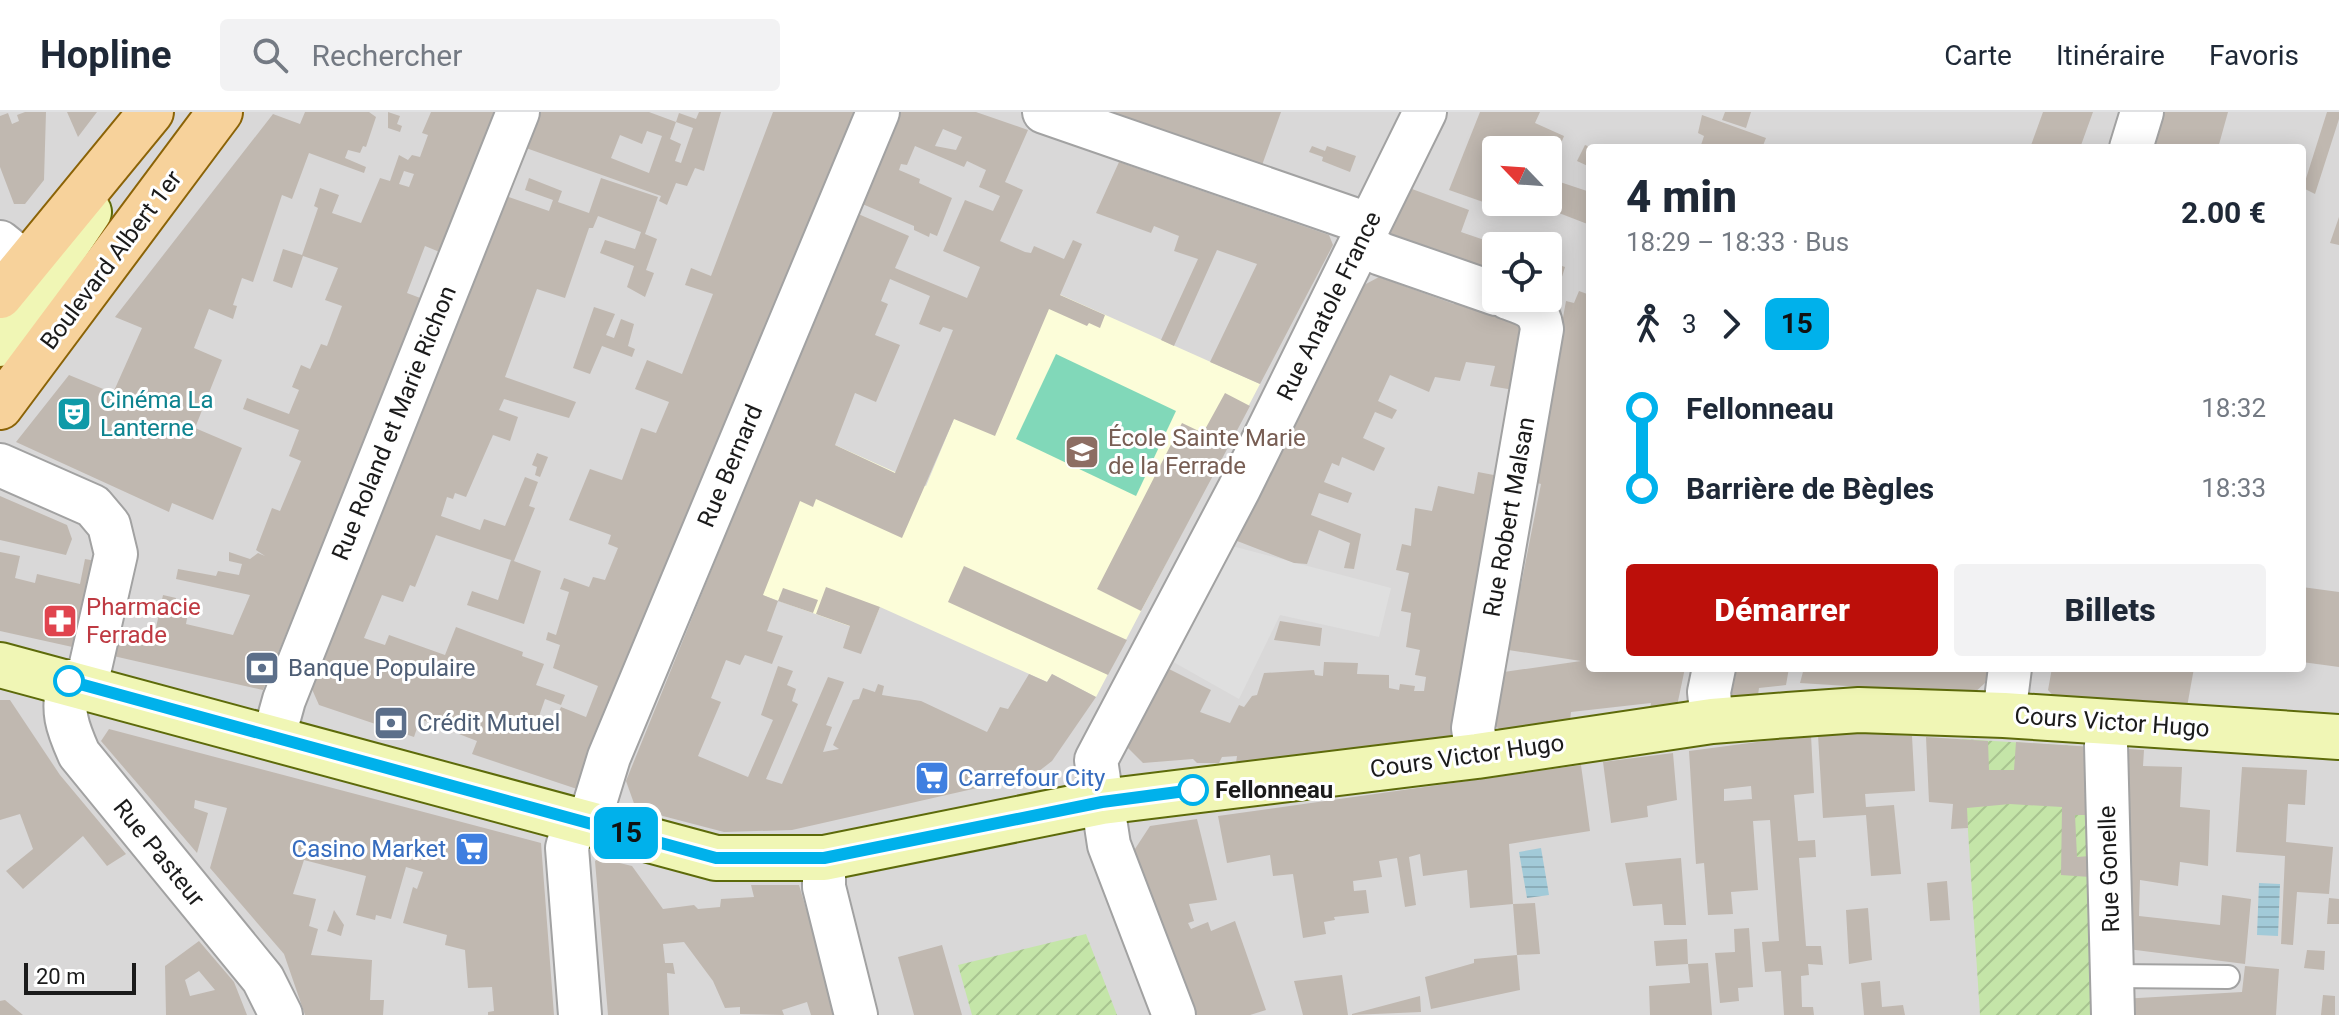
<!DOCTYPE html>
<html lang="fr">
<meta charset="utf-8">
<style>
:root{--surface:#fff;--page:#f2f2f3;--text:#1f2937;--muted:#747a83;--line:#e0e1e3;--accent:#bc0f0a}
body{margin:0;font-family:Roboto,sans-serif;background:var(--page);color:var(--text);height:100vh;display:flex;flex-direction:column;font-size:30px;white-space:nowrap}
*{box-sizing:border-box;margin:0}
p{font-size:26px;color:var(--muted)}
.icon{flex:none;width:44px;height:44px;fill:none;stroke:currentColor;stroke-width:2;stroke-linecap:round;stroke-linejoin:round}
.map{position:relative;flex:1;overflow:hidden}
.drawer{position:absolute;left:1586px;top:32px;width:720px;height:528px;display:flex;flex-direction:column;background:var(--surface);border-radius:8px;box-shadow:0 4px 20px #0003}
.drawer>*{flex:none}
.badge{padding:0 16px;border-radius:12px;font-size:28px;line-height:52px}
.needle{width:52px;rotate:295deg}
.fabs{position:absolute;left:1482px;top:24px;display:grid;gap:16px}
.fabs a{display:grid;place-items:center;width:80px;height:80px;border-radius:8px;background:var(--surface);box-shadow:0 4px 20px #0003;font-size:40px}
.scale{position:absolute;left:24px;bottom:20px;width:112px;box-sizing:border-box;padding-left:8px;border:4px solid #1b1b1b;border-top:0;font-size:22px;line-height:28px;white-space:nowrap;color:#1b1b1b;-webkit-text-stroke:6px #fff;paint-order:stroke}
.map>.badge{position:absolute;translate:-50% -50%;box-shadow:0 0 0 4px #fff}
.legs{display:flex;align-items:center;gap:12px;height:88px;padding:0 40px;font-size:26px}
.legs p{margin-inline-start:auto}
.headline{display:flex;align-items:center;justify-content:space-between;height:136px;padding:0 40px}
h1{font-size:44px;font-weight:800;line-height:60px}
.action{display:flex;gap:16px;margin-top:auto;padding:16px 40px}
.action a{flex:1;height:92px;border-radius:8px;background:var(--accent);color:#fff;font-size:32px;font-weight:800;line-height:92px;text-align:center}
.action a+a{background:var(--page);color:var(--text)}
ul{padding:0 40px;list-style:none}
li{display:flex;align-items:center;gap:28px;height:80px;font-size:30px}
li i{display:grid;place-items:center;width:12px;height:100%;margin:0 10px;background:currentColor}
li i::after{content:'';width:20px;height:20px;margin:-10px;border:6px solid;border-radius:50%;background:var(--surface)}
li p{margin-inline-start:auto}
li:first-child i{background:linear-gradient(#0000 50%,currentColor 0)}
li:last-child i{background:linear-gradient(currentColor 50%,#0000 0)}
header{display:flex;align-items:center;gap:48px;box-sizing:border-box;height:112px;padding:0 40px;background:var(--surface);border-bottom:2px solid var(--line)}
header strong{font-size:38px}
nav{display:flex;gap:44px;margin-inline-start:auto;font-size:28px}
.search{width:560px;height:72px;background:var(--page);display:flex;align-items:center;gap:20px;box-sizing:border-box;padding:0 28px;border-radius:8px;color:var(--muted);font-size:30px}
.map>svg:first-child{display:block}
</style>
<header>
<strong>Hopline</strong>
<div class="search"><svg class="icon" aria-label="search" viewBox="0 0 24 24"><circle cx="10" cy="10" r="6"/><path d="M15 15l6 6"/></svg>Rechercher</div>
<nav><a>Carte</a><a>Itinéraire</a><a>Favoris</a></nav>
</header>
<div class="map">
<svg width="2339" height="903" viewBox="0 0 2339 903">
<defs>
<pattern id="garden-furrows" width="10" height="10" patternUnits="userSpaceOnUse" patternTransform="scale(2)"><rect width="10" height="10" fill="#c4e5a8"/><path d="M-1 1l2-2M0 10L10 0M9 11l2-2" fill="none" stroke="#a8c490"/></pattern>
<pattern id="water-rules" width="6" height="5" patternUnits="userSpaceOnUse" patternTransform="scale(2)"><rect width="6" height="5" fill="#a2cad8"/><path d="M0 2.5h6" fill="none" stroke="#8badb9"/></pattern>
</defs>
<rect width="100%" height="100%" fill="#ece9e1"/>
<path fill="#d9d8d8" fill-rule="evenodd" d="M0,0h2339v903h-2339zM1590,36h712v520h-712zM1496,38h52v52h-52zM1496,134h52v52h-52z"/>
<path fill="#fcfdd9" d="M1014,162l246,110 -164,313 -44,-23 -5,8 -167,-75 -11,26 -160,-57 64,-159 153,69z"/>
<path fill="url(#garden-furrows)" d="M1962,627l130,8 8,268h-120z
M1086,822l31,81h-145l-14,-50z"/>
<path fill="#81d8b9" d="M1056,242l120,57 -40,85 -120,-57z"/>
<path fill="#dfdfdf" d="M1228,433l163,43 -12,49 -99,-22 -41,84 -71,-40z"/>
<path fill="url(#water-rules)" d="M1541,736l8,47 -22,3 -8,-46z
M2259,771l21,1 -2,52 -21,-1z"/>
<path fill="#c0b8b0" fill-rule="evenodd" d="M25,0h21l-2,68 -19,24h-11l-14,-37v-51l8,-3 4,11 7,-3 -2,-6z
M67,0h30l-19,25z
M305,0h64l7,5 -10,30 -3,-1 -3,7 -12,-3 -3,8 21,9 -2,6 -55,-20 -17,46 -10,-4 -29,87 -11,-4 -9,27 4,1 -4,13 -24,-10 -15,39 28,12 -27,68 47,20 -29,72 -41,-17 -3,9 -153,-70 53,-67 44,18 29,-65 -27,-11 158,-203 27,10z
M388,0l12,4 -3,8 5,2 -2,6 -12,-4z
M431,0h68l-57,141 -17,-7 -18,47 16,6 -160,391 -154,-35 6,-27 39,9 9,-42 13,3 -2,11 14,4 -2,11 47,11 17,-40 -74,-16 2,-10 38,7 2,-5 21,4 3,-11 -13,-3v-9l21,7 8,-6 7,3 -9,-6 16,-42 8,3 21,-50 -12,-5 10,-26 -56,-21 4,-11 42,16 10,-24 -7,-3 9,-22 9,4 11,-25 6,2 15,-40 -17,-6 13,-32 -35,-12 -11,32 -19,-7 10,-32 19,6 16,-47 -4,-2 6,-18 19,7 -7,18 29,10 19,-45 10,3 9,-26 9,5 4,-5 8,2 8,-22 -6,-2zM404,59l10,3 -5,13 -10,-3z
M541,0h108l27,10 -6,17 11,5 -6,17 6,2 12,-35 -17,-6 3,-9 17,6 3,-7h22l-17,59 -9,-3 -8,18 -11,-3 -9,22 -8,-4 2,-5 -135,-48zM647,19l15,5 -13,37 -38,-15 9,-23 22,9z
M773,0h81l-274,678 -108,-36 5,-13 -57,-22 -6,18 -95,-32 -12,-27 199,-482 43,15 4,-11 -28,-10 4,-12 33,13 -4,11 31,11 12,-35 57,19 -13,37 12,5 -11,31 8,3 -9,24 -18,-10 7,-21 -34,-13 5,-13 30,9 6,-17 -43,-16 -5,12h-4l-24,70 -28,-9 -32,88 71,25 -7,16 -65,-19 -5,11 19,7 -8,24 -17,-6 -27,62 -11,-4 -2,6 -6,-2 -6,19 39,14 4,-11 21,7 20,-49 13,5 -9,24 6,2 -21,53 -78,-26 -21,52 -5,-2 -7,17 -21,-7 -18,43 21,7 4,-10 56,20 11,-28 67,25 -1,4 22,8 -8,21 29,10 -4,10 -16,-6 -7,20 15,6 8,-18 25,10 12,-31 -45,-18 7,-23 -14,-5 2,-8 8,3 13,-43 -9,-3 4,-11 25,9 4,-10 12,3 13,-32 -10,-4 3,-9 -42,-15 21,-51 32,11 19,-52 15,5 13,-31 -34,-13 12,-29 35,14 31,-80 -28,-9 6,-17 20,8z
M897,0h79l52,18 -23,52 18,8 -23,51 25,11 6,1 3,-7 30,13 9,-19 9,4 -22,51 45,20 -5,13 -11,-5 -2,3 -38,-17 -54,127 -41,-17 -52,119 -86,-39 -3,8 -13,-6 -37,94 15,6 5,-13 35,12 -5,13 -35,-12 -11,30 16,5 -11,28 -27,-9 -5,10 -14,-5 -15,38 10,4 -23,54 50,21 25,-57 -12,-5 17,-49 15,5 -6,14 9,4 -4,12 6,3 -32,75 16,5 46,-107 16,5 -18,43 6,2 -9,25 16,-3 -6,-4 20,-45 6,-1 4,-11 12,4 3,-8 6,2 -2,9 39,6 66,31 13,-25 8,2 21,-35 18,8 5,-8 44,23 -44,64 -18,14 -242,55 -68,2 -88,-23 -10,-28 230,-568 53,23 -14,32 72,30 13,-31 -37,-16 22,-51 28,11 7,-15 -21,-9 7,-17 -19,-9 -3,6 -49,-21 -8,19 -6,-1 -2,6 21,9 -1,4 33,15 -15,38 -7,-3 -1,4 -15,-7v-4l-54,-23zM943,17l19,8 -6,13 -21,-4zM890,167l40,17 -11,28 21,8 3,-5 10,3 -58,143 -60,-28 20,-52 21,9 24,-57 -25,-10 13,-31 -7,-3z
M1103,0h178l-20,56z
M1480,0h60l-5,11 29,13 -4,10 -19,-6 -3,10h-42v52h13l-3,8 -57,-20z
M1725,0h26l-5,16 -24,-8z
M2043,0h50l-13,36h-50z
M2165,0h63l-10,36h-65z
M2327,0h12v7l-24,75 -12,-6z
M1702,3l64,23 -4,10h-62l4,-12 -6,-3z
M1585,33l5,2v20l-13,-6z
M1312,34l13,5 2,-5 29,10 -6,16 -28,-11 1,-4 -14,-5z
M1119,50l210,73 4,10 -73,139 -50,-22 47,-98 -40,-14 -43,96 -13,-6 37,-81 -24,-8 5,-15 -25,-10 -3,7 -55,-20z
M1548,51l6,2 -6,13 42,14v33l-44,-17 7,-19 -5,-2z
M1412,77l57,21 -8,22 35,12v34l-109,-40z
M2339,105v28l-9,-2z
M1548,149l17,6 -10,33 -7,-3z
M1379,165l75,27 2,-5 71,24 -13,67 -24,-4 5,-20 -29,-4 -6,19 -25,-4 -6,15 -39,-17 -12,26 19,9 -5,9 -17,-7 -12,26 22,10 -11,23 -32,-14 -3,9 -7,-3 -8,19 28,11 -4,10 -29,-10 -8,22 50,19 -7,35 -10,-1 6,-25 -31,-13 -12,34 -13,-1 -62,-24 132,-254z
M1579,179l11,4v373h95l-8,38 -27,4 1,-7 -80,9 -1,9 -67,10 -15,-9 9,-49 84,-12 -79,-12 12,-66 7,2 20,-101 -8,-2 33,-181 8,2z
M594,195l21,7 -9,21 8,3 7,-19 13,5 -6,22 7,3 -3,8 -30,-11 -12,28 -17,-6z
M1225,281l25,13 -109,205 -44,-22 85,-166 21,10z
M537,341l11,4 -8,20 -5,-2 2,-8 -5,-2z
M1478,360l21,4 -47,262 -161,23 -55,2 1,-7 -15,1 -3,6h-22l-4,-4 -50,4 -17,-17 41,-78 44,22 -11,22 30,11 9,-18 5,2 8,-11 5,-1 7,-22 50,-3 1,5 8,1 1,-14 34,1 -1,11 32,1v13l10,2 1,-6 15,2 -1,5h10l2,-14 -11,-2 5,-25 -14,-3 5,-34 -10,-2 8,-38 -13,-3 6,-26 9,2 4,-38 17,3 6,-25 36,8z
M0,384l67,29 5,14 -6,16 -66,-15z
M0,440l20,4 -5,22 20,5 2,-9 43,10 5,-25 11,2 -19,87 -77,-17z
M511,448l30,11 -17,53 -57,-19 5,-14 26,9z
M964,454l163,74 -19,35 -160,-73z
M826,475l54,20 -19,47 -18,-6 7,-22 -34,-12z
M2302,475l37,5v75l-37,-5z
M1280,509l42,7 -2,18 -46,-6z
M1737,556h52l-3,17 -27,3 -1,7 -27,4 -3,-17 6,1z
M1804,556h184l-3,15 -12,11 -173,-11z
M2052,556h142l-7,39 -130,-7 -9,-10z
M0,588h10l50,75 66,79 -19,12 -24,-30 -60,53 -17,-18 27,-22 -13,-35 -20,6z
M109,617l432,114 13,172h-66v-3l6,-1 -2,-24 -24,1 -3,-38 -20,-5 2,-10 -44,-12 10,-36 4,2 6,-17 -17,-5 -15,52 -15,-4 -1,5 -19,-5 10,-39 -62,-16 -11,34 23,5 -7,27 9,3 -7,26 61,5 -2,40h14l-1,15h-78l-21,-61 -74,-86 17,-60 -32,-8 -1,8 14,5 -11,40 -96,-112z
M1861,621l51,3 3,55 -50,3 1,13 28,-2 7,69 -30,2 -5,-61 -43,3 -5,-83z
M1811,623l3,58 -20,2 4,46 17,-1 1,17 -17,1 7,88h15l2,19 -15,-1 1,11 -8,1 1,31h11l1,8h-30l-3,-44 -16,1 -3,-30 17,-1 -9,-121 -17,1 5,69 -27,2 2,22 -25,1 -4,-52 -8,1 -7,-113zM1751,674l1,13 -28,2v-12z
M1926,625l62,4 1,29h25l2,-28 76,5 2,68h-19l2,42 13,-1v21l-29,-2 1,-68 -52,-3 -43,4 1,20 -17,1 2,-25 -24,-2z
M2114,636l30,2 -1,16 39,1 -2,40 30,3 -2,56 -28,-4 -2,24 -38,-6 -1,36 81,9 2,-30 29,4 -6,65 -125,-16z
M1673,641l4,47 -30,6 1,11 -37,6 -8,-61z
M1581,653l9,66 -81,13 4,60 22,-1 5,51 -23,1 -4,-51 -43,4 -3,-38 -44,6 -3,-22 -11,3 7,48 -11,2 -8,-49 -18,3 3,16 -29,4 1,10 12,-1 3,23 -35,4 1,3 -11,2 2,12 -23,4 -10,-64 -20,2 -3,-21 -43,8 -9,-47z
M2242,655l65,3 -2,35 -17,-1 -2,38 47,5 -4,47 -32,-2 -4,53 -12,-1 4,-88 -49,-4z
M1197,707l20,81 -28,4 5,17 -6,2 3,6 17,-7 3,9 24,-10 31,89 -16,5h-53l-64,-163 17,-26z
M599,746l33,8 31,43 31,-4 4,4 22,-2 1,-8 33,-2 -3,-12h48l39,130h-27l-4,-13 -25,8 2,5 -44,-1v-7l-15,1 -12,-27 -29,-39 -21,2 2,19h8l2,11 -8,-1 2,42h-61l-13,-154z
M1681,746l5,67h-22l-2,-21 -29,2 -8,-43z
M1947,769l3,39 -20,1 -3,-38z
M2329,786l10,1v25h-12z
M1868,796l4,52 -23,4 -3,-54z
M334,798l10,15 -3,11 -14,-5z
M1749,816l4,59 -15,1 1,13 -19,2 -5,-50 20,-1 -1,-23z
M1687,827l1,25 20,-1 4,52h-62l-1,-29 41,-3 -2,-19 -32,2 -2,-25z
M199,829l35,41 13,33h-81l-1,-49zM199,859l16,19 -25,6 -5,-16z
M942,833l20,70h-48l-16,-58z
M2307,838l18,1 -1,19 -20,-2z
M1517,843l3,35 -89,19 -6,-32 49,-14v-4z
M2245,854l34,3 -3,46h-154l-1,-16 121,-7z
M1342,863l6,40h-45l-9,-34z
M1880,869l2,26 21,-2 2,10h-41l-3,-32z
M2323,883l12,1v19h-14z
M1420,884l1,16 -69,3v-1z
M5,888l18,15h-23v-14z"/>
<g fill="none" stroke-linecap="round" stroke-linejoin="round">
<g stroke="#a2a2a2" stroke-width="26">
<path id="lane" d="M2112,864l116,1"/>
</g>
<g stroke="#a2a2a2" stroke-width="46">
<path id="street" d="M1044,0l324,112
M2131,36l11,-36
M0,130l26,21
M1361,131l20,11 115,40
M0,353l93,41 16,19 7,29 -30,132
M69,569c-8,30 -2,46 10,73l184,225 18,36
M2004,603l6,-47
M1712,609l-3,-29 5,-24
M2109,610l-3,23 7,270
M274,624l10,-36 234,-588
M1477,644l-4,-28 69,-399c-3,-22 -15,-24 -34,-31
M575,706l-8,30 13,167
M589,710l20,-65 269,-645
M824,746v29l32,128
M1174,903l-65,-170 -13,-85 143,-271 186,-377"/>
</g>
<g stroke="#5d6a0a" stroke-width="48">
<path id="secondary" d="M0,232l89,-132
M0,553l716,193h108l278,-56 375,-46 235,-35 76,-6 71,-5 145,5 335,22"/>
</g>
<g stroke="#8b6307" stroke-width="48">
<path id="primary" d="M0,184l151,-184
M0,295l220,-295"/>
</g>
<use href="#lane" stroke="#fff" stroke-width="22"/>
<use href="#street" stroke="#fff" stroke-width="42"/>
<use href="#secondary" stroke="#f0f6b5" stroke-width="44"/>
<use href="#primary" stroke="#f7d29b" stroke-width="44"/>
</g>
<g fill="none" stroke-linecap="round" stroke-linejoin="round">
<g stroke="#fff" stroke-width="18">
<path id="line-1" d="M69,569l647,177h108l278,-56 91,-12"/>
</g>
<use href="#line-1" stroke="#00b1eb" stroke-width="12"/>
</g>
<defs>
<g id="theatre-square" transform="scale(1.8)"><rect x="-9" y="-9" width="18" height="18" rx="4" fill="#0f9aa8" stroke="#fff"/><path d="M-5-5.5Q0-4 5-5.5V0Q5 5 0 6Q-5 5-5 0ZM-3.3-2.5H-1v1.5H-3.3ZM1-2.5H3.3v1.5H1ZM-2.8 1Q0 5.5 2.8 1Z" fill="#fff"/></g>
<g id="school-square" transform="scale(1.8)"><rect x="-9" y="-9" width="18" height="18" rx="4" fill="#8d6e63" stroke="#fff"/><path d="M0-5L7-2L0 1L-7-2ZM-4 1L0 2.5L4 1V4Q0 6-4 4Z" fill="#fff"/></g>
<g id="pharmacy-square" transform="scale(1.8)"><rect x="-9" y="-9" width="18" height="18" rx="4" fill="#e0444e" stroke="#fff"/><path d="M-2-6h4v4h4v4h-4v4h-4v-4h-4v-4h4Z" fill="#fff"/></g>
<g id="bank-square" transform="scale(1.8)"><rect x="-9" y="-9" width="18" height="18" rx="4" fill="#5c6f8a" stroke="#fff"/><path d="M-6-4H6V4H-6ZM0-2.3a2.3 2.3 0 1 0 0 4.6a2.3 2.3 0 1 0 0-4.6Z" fill="#fff"/></g>
<g id="supermarket-square" transform="scale(1.8)"><rect x="-9" y="-9" width="18" height="18" rx="4" fill="#3f7fe0" stroke="#fff"/><path d="M-6-5.5h2.5l.6 2H6L4.5 2H-2.5L-4.4-4H-6ZM-1.5 3.2a1.3 1.3 0 1 0 .1 0ZM3 3.2a1.3 1.3 0 1 0 .1 0Z" fill="#fff"/></g>
</defs>
<g fill-rule="evenodd">
<use href="#theatre-square" x="74" y="302"/>
<use href="#school-square" x="1082" y="340"/>
<use href="#pharmacy-square" x="60" y="509"/>
<use href="#bank-square" x="262" y="556"/>
<use href="#bank-square" x="391" y="611"/>
<use href="#supermarket-square" x="932" y="666"/>
<use href="#supermarket-square" x="472" y="737"/>
</g>
<g fill="#fff" stroke="#00b1eb" stroke-width="4">
<circle cx="69" cy="569" r="14"/>
<circle cx="1193" cy="678" r="14"/>
</g>
<g text-anchor="middle" dominant-baseline="central" stroke-width="6" stroke-linejoin="round" paint-order="stroke">
<g font-size="24" fill="#1b1b1b" stroke="#fff">
<text transform="translate(111 148) rotate(-53)">Boulevard Albert 1er</text>
<text transform="translate(1329 194) rotate(-64)">Rue Anatole France</text>
<text transform="translate(394 311) rotate(-68)">Rue Roland et Marie Richon</text>
<text transform="translate(730 354) rotate(-67)">Rue Bernard</text>
<text transform="translate(1509 405) rotate(-80)">Rue Robert Malsan</text>
<text transform="translate(2112 610) rotate(4)">Cours Victor Hugo</text>
<text transform="translate(1467 644) rotate(-8)">Cours Victor Hugo</text>
<text transform="translate(159 741) rotate(51)">Rue Pasteur</text>
<text transform="translate(2109 757) rotate(-92)">Rue Gonelle</text>
</g>
<g font-size="24" fill="#0d838f" stroke="#fff" text-anchor="start">
<text x="100" y="288">Cinéma La<tspan x="100" dy="28">Lanterne</tspan></text>
</g>
<g font-size="24" fill="#785e54" stroke="#fff" text-anchor="start">
<text x="1108" y="326">École Sainte Marie<tspan x="1108" dy="28">de la Ferrade</tspan></text>
</g>
<g font-size="24" fill="#be3a42" stroke="#fff" text-anchor="start">
<text x="86" y="495">Pharmacie<tspan x="86" dy="28">Ferrade</tspan></text>
</g>
<g font-size="24" fill="#4e5e75" stroke="#fff" text-anchor="start">
<text x="288" y="556">Banque Populaire</text>
<text x="417" y="611">Crédit Mutuel</text>
</g>
<g font-size="24" fill="#366cbe" stroke="#fff" text-anchor="start">
<text x="958" y="666">Carrefour City</text>
<text x="446" y="737" text-anchor="end">Casino Market</text>
</g>
<g font-size="24" font-weight="bold" fill="#1b1b1b" stroke="#fff" text-anchor="start">
<text x="1215" y="678">Fellonneau</text>
</g>
</g>
</svg>
<div class="fabs">
<a><svg class="needle" viewBox="-14 -14 28 28"><path d="M0-13l5 13h-10z" fill="#e53935"/><path d="M0 13l5-13h-10z" fill="#747a83"/></svg></a>
<a><svg class="icon" aria-label="locate" viewBox="0 0 24 24"><circle cx="12" cy="12" r="6"/><path d="M12 2v4M12 18v4M2 12h4M18 12h4"/></svg></a>
</div>
<div class="scale">20 m</div>
<b class="badge" style="left:626px;top:721px;background:#00b1eb;color:#111">15</b>
<section class="drawer">
<div class="headline"><div><h1>4 min</h1><p>18:29 – 18:33 · Bus</p></div><b>2.00 €</b></div>
<div class="legs"><svg class="icon" aria-label="walk" viewBox="0 0 24 24"><circle cx="13" cy="4" r="2"/><path d="M13 8l-2 6 4 7M11 14l-3 7M7 12l3-4h3l4 4"/></svg>3<svg class="icon" aria-label="forward" viewBox="0 0 24 24"><path d="M9 5l7 7-7 7"/></svg><b class="badge" style="background:#00b1eb;color:#111">15</b></div>
<ul>
<li><i style="color:#00b1eb"></i><b>Fellonneau</b><p>18:32</p></li>
<li><i style="color:#00b1eb"></i><b>Barrière de Bègles</b><p>18:33</p></li>
</ul>
<div class="action"><a>Démarrer</a><a>Billets</a></div>
</section>
</div>
